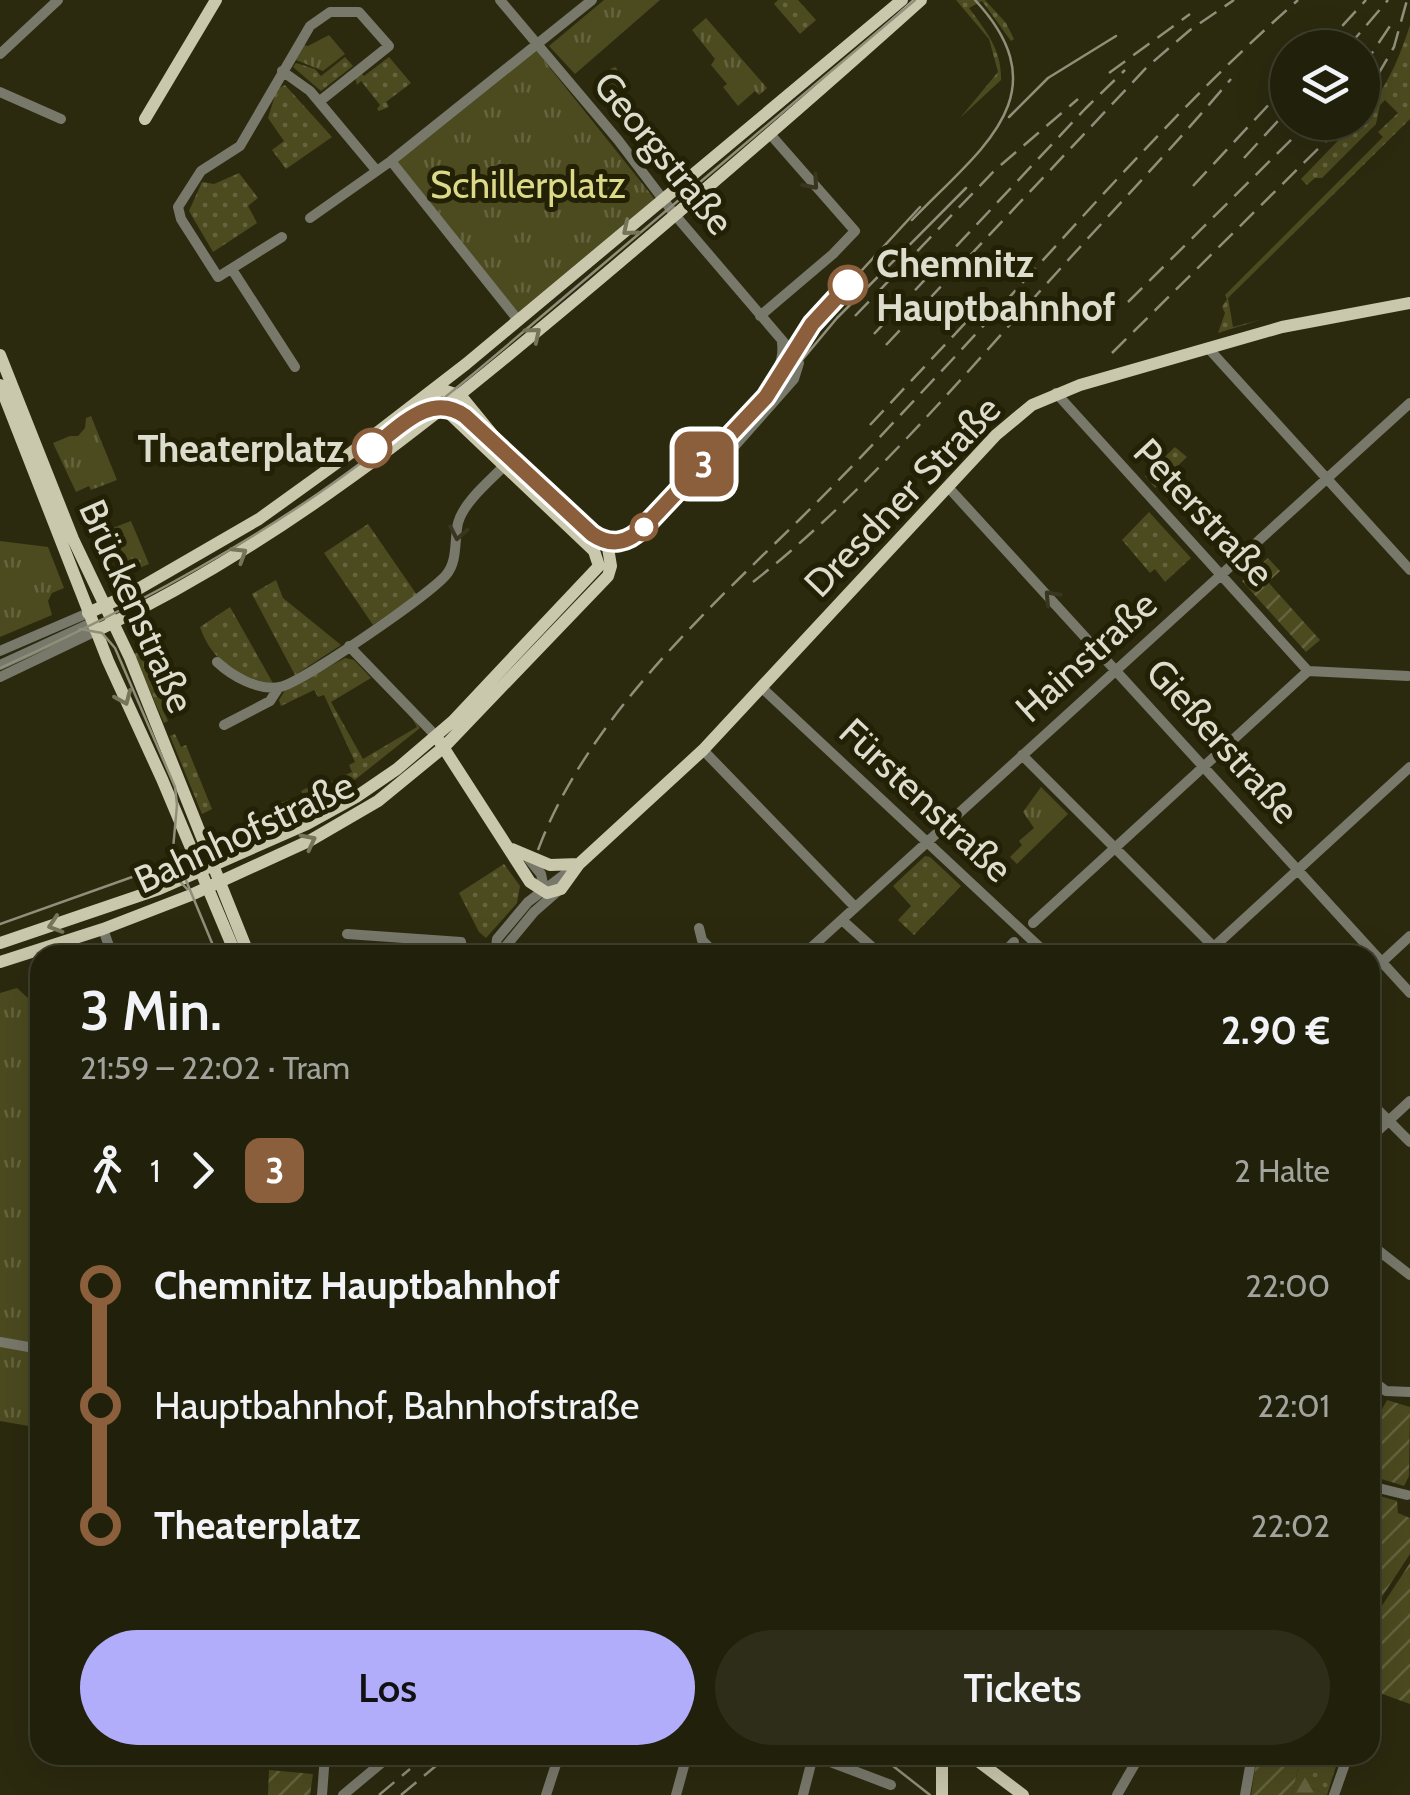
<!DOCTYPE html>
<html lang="de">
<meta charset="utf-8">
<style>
:root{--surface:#20200b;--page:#2d2d19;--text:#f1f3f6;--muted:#a2a39d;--line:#3d3e2c;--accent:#b1adfa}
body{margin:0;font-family:Cabin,sans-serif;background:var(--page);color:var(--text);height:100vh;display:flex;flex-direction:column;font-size:38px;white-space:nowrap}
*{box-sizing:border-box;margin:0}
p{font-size:32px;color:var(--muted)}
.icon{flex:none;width:55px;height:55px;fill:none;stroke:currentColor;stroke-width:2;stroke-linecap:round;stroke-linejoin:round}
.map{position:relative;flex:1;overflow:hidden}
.panel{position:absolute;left:30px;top:945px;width:1350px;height:820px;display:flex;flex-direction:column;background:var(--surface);border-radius:30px;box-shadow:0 10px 40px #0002,0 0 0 2px var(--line)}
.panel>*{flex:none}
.badge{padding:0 20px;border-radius:15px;font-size:35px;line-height:65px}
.tools{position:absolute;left:1270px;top:30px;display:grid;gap:20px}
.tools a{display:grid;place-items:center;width:110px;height:110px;border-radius:50%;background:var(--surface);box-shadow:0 10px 40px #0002,0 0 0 2px var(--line);font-size:50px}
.map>.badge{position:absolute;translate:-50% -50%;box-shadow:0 0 0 5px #fff}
.legs{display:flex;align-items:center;gap:15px;height:110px;padding:0 50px;font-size:32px}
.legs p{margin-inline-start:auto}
.headline{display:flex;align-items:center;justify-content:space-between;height:170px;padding:0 50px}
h1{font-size:55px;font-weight:600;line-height:75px}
.primary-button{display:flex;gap:20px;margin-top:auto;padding:20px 50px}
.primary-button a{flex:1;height:115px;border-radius:60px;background:var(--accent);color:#111;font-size:40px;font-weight:600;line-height:115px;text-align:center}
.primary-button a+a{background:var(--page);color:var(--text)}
ul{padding:0 50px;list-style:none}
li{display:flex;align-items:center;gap:35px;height:120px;font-size:38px}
li i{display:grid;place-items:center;width:15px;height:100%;margin:0 12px;background:currentColor}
li i::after{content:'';width:25px;height:25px;margin:-12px;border:8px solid;border-radius:50%;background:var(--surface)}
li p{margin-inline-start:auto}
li:first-child i{background:linear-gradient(#0000 50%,currentColor 0)}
li:last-child i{background:linear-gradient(currentColor 50%,#0000 0)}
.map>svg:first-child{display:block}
</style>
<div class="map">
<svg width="1410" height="1795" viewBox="0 0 1410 1795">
<defs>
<pattern id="grass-dots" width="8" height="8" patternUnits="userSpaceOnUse" patternTransform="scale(2.5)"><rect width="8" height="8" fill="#4c4a1f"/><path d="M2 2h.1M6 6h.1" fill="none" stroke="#65643e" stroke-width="1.8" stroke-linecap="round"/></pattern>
<pattern id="forest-firs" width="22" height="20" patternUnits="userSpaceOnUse" patternTransform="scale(2.5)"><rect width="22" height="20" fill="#4c4a1f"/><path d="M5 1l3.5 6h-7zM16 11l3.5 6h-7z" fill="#65643e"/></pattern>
<pattern id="park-tufts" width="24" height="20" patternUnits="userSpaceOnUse" patternTransform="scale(2.5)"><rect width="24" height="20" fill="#4c4a1f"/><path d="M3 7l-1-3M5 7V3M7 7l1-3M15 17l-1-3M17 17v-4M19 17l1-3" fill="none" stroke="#65643e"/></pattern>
<pattern id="garden-furrows" width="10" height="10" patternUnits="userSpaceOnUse" patternTransform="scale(2.5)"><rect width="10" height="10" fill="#4c4a1f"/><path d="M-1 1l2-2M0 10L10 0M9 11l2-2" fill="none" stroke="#65643e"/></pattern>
</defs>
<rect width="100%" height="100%" fill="#2b2a0f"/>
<path fill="url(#grass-dots)" d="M778,0h20l18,20 -16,14 -26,-30z
M956,0h29l21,23 8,16 -3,2 -29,-40 -13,7c17,23 33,42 32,72l-41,38 38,-46 -9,-33z
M1410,25v94l-182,179 5,29 30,-8 -45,14 7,-20 -3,-6 5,-8 -2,-4 158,-158 -5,-5 20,-19 -13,-13 -5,5 -4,19 -54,54h-7l-8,7 -6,-6 54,-56 7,-1 1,-8c24,-26 36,-55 47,-89z
M345,57l8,9 -32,25 -28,-24 3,-4 19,6 6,7z
M389,57l22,26 -25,19 3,5 -10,4 -2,-2 3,-4 -19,-24 -4,4 -2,-8 5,-5 4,4z
M612,68l4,-1 2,5 9,47 -4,3 -30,-36z
M285,85l47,52 -46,32 -14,-19 12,-9 -16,-23 9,-29z
M239,173l19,25 -10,8 9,17 -44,29 -24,-41 13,-29 12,2z
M1175,447l12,10 -32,31 -10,-12z
M1149,512l42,46 -26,24 -10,-13 -5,4 -28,-33z
M368,524l49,71 -44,30 -49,-72z
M276,580l7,18 58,47 -46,30 -43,-81z
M230,607l44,78c-34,-8 -62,-22 -74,-58z
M146,649l24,54 -8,4 6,14 -4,2 -30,-69z
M345,658l9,2 17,18 -40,24 32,57 54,-32 -8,-14 11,15 -64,51 -74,40 -9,-14 30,-10 -2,-4 18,-9 2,4 31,-14 -3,-7 6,-3 -31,-67 -6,2 -4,-7 -33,16 -2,-6 6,-10z
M175,734l6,13 5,-2 26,64 -10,5 -32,-78z
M925,856l5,1 31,29 -47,49 -16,-15 13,-14 -18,-20z
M504,864l16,22 -3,17 -31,35 -7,-6 -20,-39z
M1315,1757l22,6 -10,32 -17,-8v-22z"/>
<path fill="url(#forest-firs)" d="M1301,1755h39l-3,8 -22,-6 -4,8 -1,22 17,8h-35z"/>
<path fill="url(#park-tufts)" d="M604,0h56l-85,74 -26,-28z
M706,18l61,70 -8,7 -4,-4 -17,15 -15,-19 4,-3 -16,-19 4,-6 -23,-29z
M329,35l16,19 -22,17 -27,-11 8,-15 4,1z
M535,49l122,153 -139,114 -123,-154z
M91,416l26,64 -26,10 -2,-4 -13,6 -23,-49 17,-7h8l7,-8 1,-10z
M131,521l18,43 -22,9 -17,-44z
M0,541l48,6 16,41 -12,5 -4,8 4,14 -52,22z
M1041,787l27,27 -51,50 -7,-7 12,-12 -3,-4 15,-13 -11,-16z
M17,988l23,21v419l-40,-7v-428z"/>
<path fill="url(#garden-furrows)" d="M1268,558l12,13 -12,11 52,58 -14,12 -64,-71z
M1387,1400l23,7 -1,69 -5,10 -32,-10 9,-24 -11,-6v-14l4,3 5,-7 -5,-4z
M1370,1493l27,8 1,12 12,5v36l-40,61z
M1410,1563v141l-33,-12 -7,-8v-60z
M1257,1755h44l-9,40h-41z
M269,1770l44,4 -3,21h-42z"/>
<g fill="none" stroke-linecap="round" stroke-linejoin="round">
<path stroke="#78786b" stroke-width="10" d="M500,0l118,140 57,75 118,138 6,10 -5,16 -85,96 -14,-14c30,-24 93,-77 87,-118
M0,54l58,-54
M282,71l28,20 66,79
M0,92l61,27
M391,161l127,159
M310,218l81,-57 201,-161
M282,237l-64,40 -37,-58 -3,-12 23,-36 39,-25 70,-120 20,-14h29l30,34 -69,55
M233,271l62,96
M760,316l73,-62 22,-23 -85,-97
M1208,348l202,222
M1056,393l252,278
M948,487l462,506
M349,646l87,90
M0,651l88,-38
M217,662c15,14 41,29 63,25 23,-5 149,-92 166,-112 12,-14 8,-34 12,-52 6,-22 33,-43 48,-59
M0,665l87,-40
M0,677l96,-46
M762,688l286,267
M224,725l46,-24 9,-14
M703,750l152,157
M1022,755l200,200
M528,858l13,16 3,15
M842,920l39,35
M1033,923l275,-252 100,5
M699,928l3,12 14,15
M103,929l9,26
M347,934l114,8 3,13
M501,952l-5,-5 1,-8 31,-37 45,-34
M501,952l33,-40 24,-21
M803,955l607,-552
M1002,955l12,-13
M1205,955l205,-188
M1370,973l40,-37
M1370,1102l40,40
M1370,1138l40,-37
M1370,1244l40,31
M0,1342l40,7
M1370,1379l16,12 24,1
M1370,1486l37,9
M1370,1689v-1
M812,1755l79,30
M322,1795l3,-40
M343,1795l48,-40
M546,1795l13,-40
M676,1795l11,-40
M803,1795l10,-39
M1117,1795l23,-40
M1245,1795l7,-40
M1334,1795l14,-40"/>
<path stroke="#c9c8ad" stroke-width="12" d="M145,119l71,-119
M0,355l73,184 57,119 119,297
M0,385l108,276 54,118 74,176
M88,613l38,-17 133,-77 93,-67 114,-88 436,-364
M96,631c183,-87 332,-208 486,-337 115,-97 228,-194 339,-294
M436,736l94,146 17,11 14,-4 18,-25 124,-114 293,-315 36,-30 48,-20 202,-58 128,-24
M512,849l38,16 29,-1
M0,943l159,-54 148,-65 49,-27 41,-28 56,-48 146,-155 -5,-15 -142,-135 -4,-16
M0,962l103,-33 88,-34 120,-55 67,-39 66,-54 164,-171 3,-10 -4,-24 -110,-102 -36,-44 -18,-6 -12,3
M970,1755l53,40
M942,1795v-40"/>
<path stroke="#8f8f7a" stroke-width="2.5" d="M1009,117l39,-39 68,-42
M912,220c68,-71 151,-125 63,-220
M852,281l68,-74
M424,415l17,-4 21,7 130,122c18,11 34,9 49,-4l116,-122 80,-96 129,-130
M80,629l22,4 13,15 60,139 2,18 -4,44 44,106
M0,668c111,-50 218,-106 319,-175 85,-59 164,-127 243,-194 118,-99 235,-200 353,-299
M0,924l149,-53 26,5 12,13
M879,1755l51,40"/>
<path stroke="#8f8f7a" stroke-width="2.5" stroke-dasharray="20 10" stroke-linecap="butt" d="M1322,48l44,-48
M1347,48l41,-48
M1362,68l28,-42
M1109,73l81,-59
M1362,102l32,-55 13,-47
M1244,158l44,-48
M1193,186l95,-102
M1128,302l181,-180
M855,316l140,-146 83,-71
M874,334l211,-225 40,-39
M886,345l261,-278 43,-37 44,-30
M1112,353l233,-231
M870,425l113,-121
M753,582c101,-79 193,-186 279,-282 66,-74 135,-145 199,-221
M538,850c48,-129 165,-236 261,-330 47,-46 92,-95 137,-143 119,-127 231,-262 362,-377
M379,1795l31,-26
M401,1795l48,-40"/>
</g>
<defs><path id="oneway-chevron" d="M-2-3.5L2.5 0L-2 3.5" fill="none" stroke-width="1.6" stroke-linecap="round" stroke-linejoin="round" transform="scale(2.5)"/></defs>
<g stroke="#38361e">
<use href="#oneway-chevron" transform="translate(812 183) rotate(49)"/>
<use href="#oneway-chevron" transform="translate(458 533) rotate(101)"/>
<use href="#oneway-chevron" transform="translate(1051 597) rotate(-133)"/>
</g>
<g stroke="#767459">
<use href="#oneway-chevron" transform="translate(629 229) rotate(140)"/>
<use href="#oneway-chevron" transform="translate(534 334) rotate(-40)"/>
<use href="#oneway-chevron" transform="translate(240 554) rotate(-32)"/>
<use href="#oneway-chevron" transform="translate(124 698) rotate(67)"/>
<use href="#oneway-chevron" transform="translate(309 841) rotate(-27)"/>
<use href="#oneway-chevron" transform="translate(55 925) rotate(162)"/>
</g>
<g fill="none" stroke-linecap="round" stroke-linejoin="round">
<g stroke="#fff" stroke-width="22">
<path id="line-1" d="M372,448c27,-20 58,-57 93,-32l127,118c19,13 36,9 52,-7l122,-130 46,-73 36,-39"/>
</g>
<use href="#line-1" stroke="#8b5e3c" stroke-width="15"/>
</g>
<g fill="#fff" stroke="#8b5e3c" stroke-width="5">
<circle cx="848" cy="285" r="18"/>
<circle cx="372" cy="448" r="18"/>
<circle cx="644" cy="527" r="12"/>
</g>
<g text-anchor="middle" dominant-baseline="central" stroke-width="10" stroke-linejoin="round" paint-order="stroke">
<g font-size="38" fill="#ddddcd" stroke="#222005">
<text transform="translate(664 153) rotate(51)">Georgstraße</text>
<text transform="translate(902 496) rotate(-46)">Dresdner Straße</text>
<text transform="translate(1204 512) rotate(47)">Peterstraße</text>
<text transform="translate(137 606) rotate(66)">Brückenstraße</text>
<text transform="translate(1086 656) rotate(-42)">Hainstraße</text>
<text transform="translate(1223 741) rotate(48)">Gießerstraße</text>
<text transform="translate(926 800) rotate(43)">Fürstenstraße</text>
<text transform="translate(244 832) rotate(-25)">Bahnhofstraße</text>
</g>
<g font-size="38" fill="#dcd988" stroke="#222005">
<text x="528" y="184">Schillerplatz</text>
</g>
<g font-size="38" font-weight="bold" fill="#ddddcd" stroke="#222005" text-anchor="start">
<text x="876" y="263">Chemnitz<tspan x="876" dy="44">Hauptbahnhof</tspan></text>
<text x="344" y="448" text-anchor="end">Theaterplatz</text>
</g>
</g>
</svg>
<div class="tools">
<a><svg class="icon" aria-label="layers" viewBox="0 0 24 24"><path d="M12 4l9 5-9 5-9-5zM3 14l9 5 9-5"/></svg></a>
</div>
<b class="badge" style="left:704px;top:464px;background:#8b5e3c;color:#fff">3</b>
<section class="panel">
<div class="headline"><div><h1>3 Min.</h1><p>21:59 – 22:02 · Tram</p></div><b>2.90 €</b></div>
<div class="legs"><svg class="icon" aria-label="walk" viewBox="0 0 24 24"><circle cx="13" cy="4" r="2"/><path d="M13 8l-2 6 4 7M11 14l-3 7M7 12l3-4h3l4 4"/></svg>1<svg class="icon" aria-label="forward" viewBox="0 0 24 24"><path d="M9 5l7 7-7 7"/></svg><b class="badge" style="background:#8b5e3c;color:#fff">3</b><p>2 Halte</p></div>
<ul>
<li><i style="color:#8b5e3c"></i><b>Chemnitz Hauptbahnhof</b><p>22:00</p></li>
<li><i style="color:#8b5e3c"></i><span>Hauptbahnhof, Bahnhofstraße</span><p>22:01</p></li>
<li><i style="color:#8b5e3c"></i><b>Theaterplatz</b><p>22:02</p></li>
</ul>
<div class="primary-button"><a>Los</a><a>Tickets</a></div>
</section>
</div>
